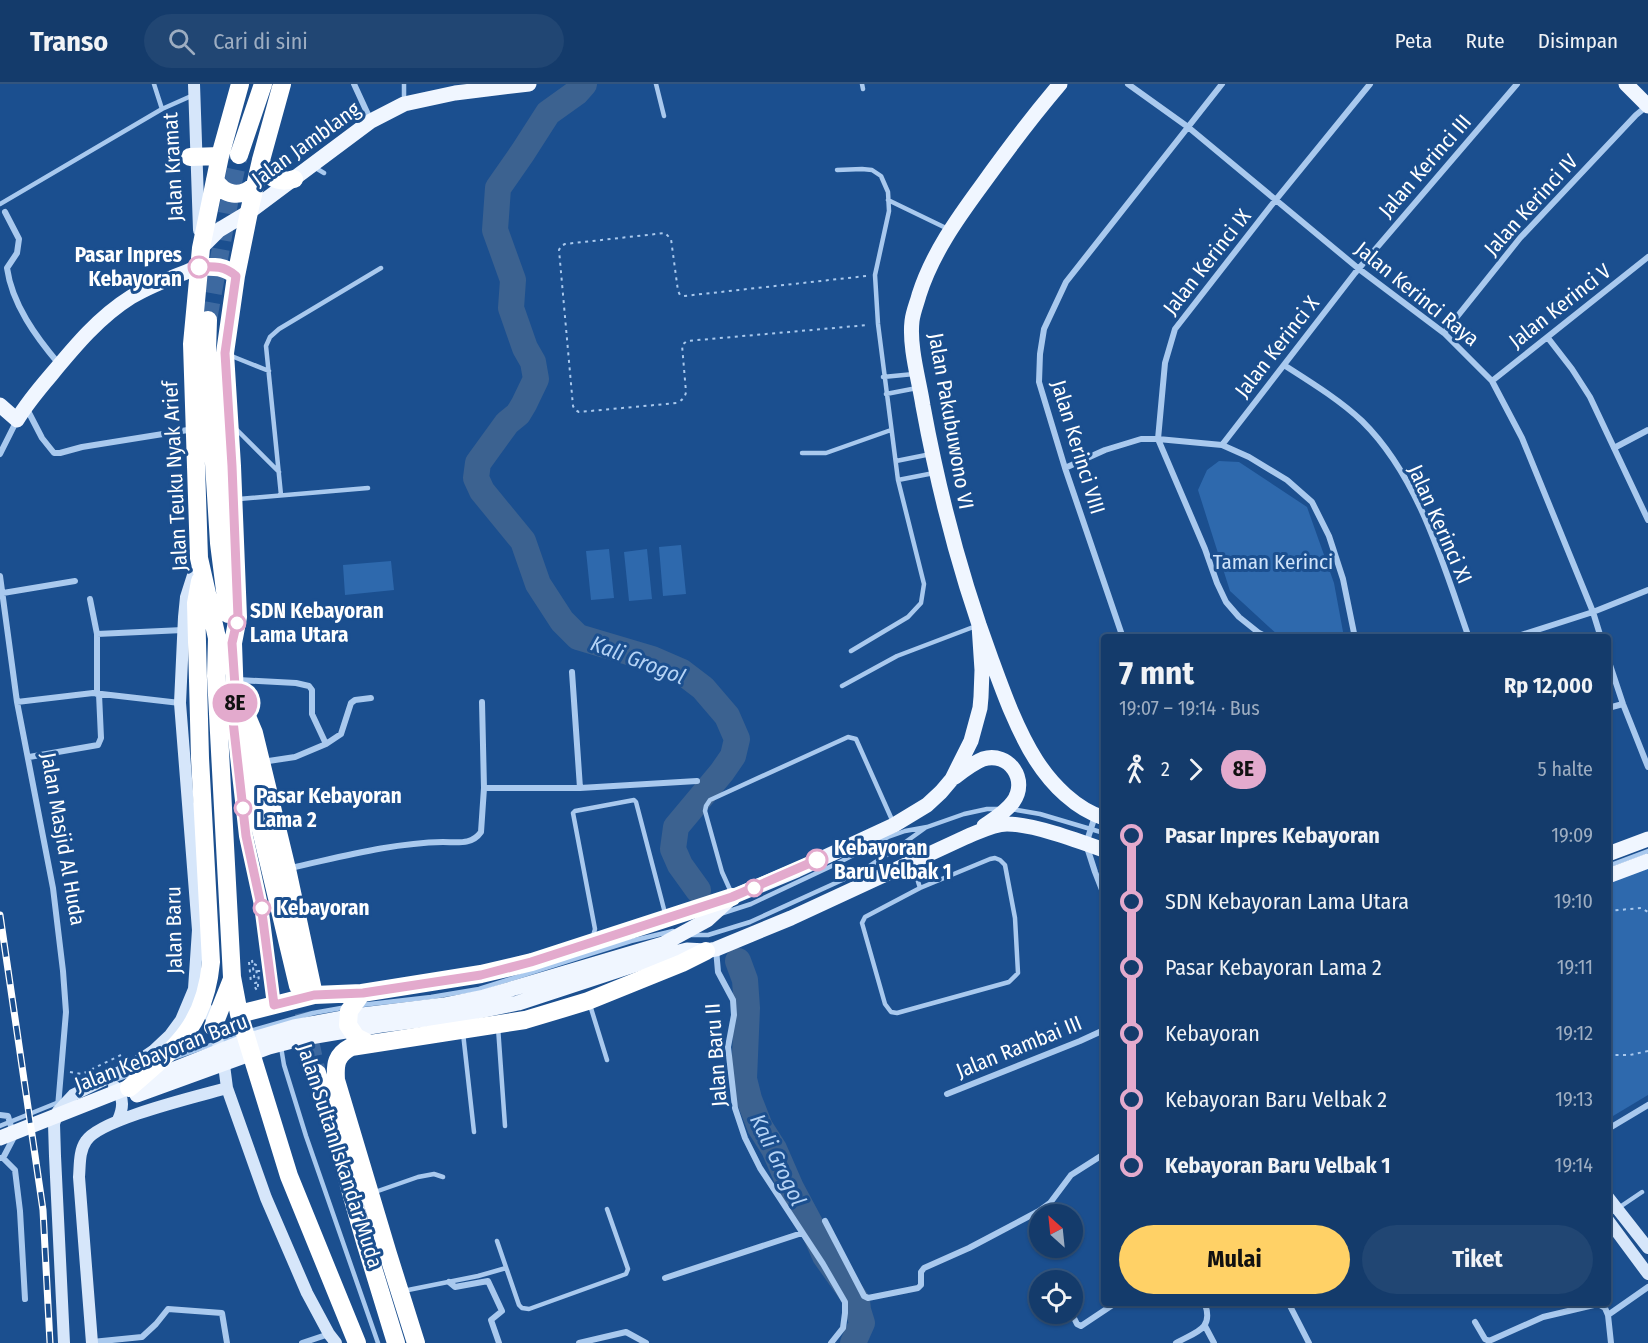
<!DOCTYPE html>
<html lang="id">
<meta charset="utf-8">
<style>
:root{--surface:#143b6b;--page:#214673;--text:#f1f3f6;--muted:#9dadc1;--line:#33557e;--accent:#ffd166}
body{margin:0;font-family:"Fira Sans Condensed",sans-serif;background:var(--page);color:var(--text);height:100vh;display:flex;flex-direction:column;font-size:22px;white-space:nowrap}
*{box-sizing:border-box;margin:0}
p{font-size:20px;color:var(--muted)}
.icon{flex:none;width:33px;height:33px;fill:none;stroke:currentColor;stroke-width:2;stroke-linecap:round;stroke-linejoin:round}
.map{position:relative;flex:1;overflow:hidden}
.drawer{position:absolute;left:1101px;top:550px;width:510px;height:672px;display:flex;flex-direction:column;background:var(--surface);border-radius:6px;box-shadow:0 2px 4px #0004,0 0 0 2px var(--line)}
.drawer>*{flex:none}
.badge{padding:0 12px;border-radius:20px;font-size:21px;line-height:39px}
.needle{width:39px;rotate:333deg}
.tools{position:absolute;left:1029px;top:1120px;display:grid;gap:12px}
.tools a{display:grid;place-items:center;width:54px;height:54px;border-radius:50%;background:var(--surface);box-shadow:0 2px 4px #0004,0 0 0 2px var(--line);font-size:30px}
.map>.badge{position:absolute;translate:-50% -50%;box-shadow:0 0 0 3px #fff}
.legs{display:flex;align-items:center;gap:9px;height:66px;padding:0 18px;font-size:20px}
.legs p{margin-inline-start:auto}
.overview{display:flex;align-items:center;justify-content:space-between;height:102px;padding:0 18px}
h1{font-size:33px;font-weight:700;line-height:45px}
.button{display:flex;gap:12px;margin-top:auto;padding:12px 18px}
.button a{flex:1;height:69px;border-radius:36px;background:var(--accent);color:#111;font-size:24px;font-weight:700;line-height:69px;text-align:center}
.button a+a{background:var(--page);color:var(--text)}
ul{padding:0 18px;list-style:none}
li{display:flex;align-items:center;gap:21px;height:66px;font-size:22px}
li i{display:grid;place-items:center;width:9px;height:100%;margin:0 8px;background:currentColor}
li i::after{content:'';width:15px;height:15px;margin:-8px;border:4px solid;border-radius:50%;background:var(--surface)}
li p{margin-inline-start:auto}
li:first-child i{background:linear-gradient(#0000 50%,currentColor 0)}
li:last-child i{background:linear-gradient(currentColor 50%,#0000 0)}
header{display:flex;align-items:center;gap:36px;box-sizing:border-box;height:84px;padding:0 30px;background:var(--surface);border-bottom:2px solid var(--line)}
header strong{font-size:28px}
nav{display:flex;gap:33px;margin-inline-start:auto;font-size:21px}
.search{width:420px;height:54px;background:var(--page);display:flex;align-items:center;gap:15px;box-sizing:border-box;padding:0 21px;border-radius:33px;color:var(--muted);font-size:22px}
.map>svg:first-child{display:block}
</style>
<header>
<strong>Transo</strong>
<div class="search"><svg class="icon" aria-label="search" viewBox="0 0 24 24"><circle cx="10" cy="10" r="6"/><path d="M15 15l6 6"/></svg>Cari di sini</div>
<nav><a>Peta</a><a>Rute</a><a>Disimpan</a></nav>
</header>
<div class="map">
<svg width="1648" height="1259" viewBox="0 0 1648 1259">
<rect width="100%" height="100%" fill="#1b4f8f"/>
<path fill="#2e69ad" d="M1219,377l20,1 68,45 27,76 10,54h-64l-50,-46 -32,-101 9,-20z
M681,461l5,49 -23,2 -4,-49z
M609,465l5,49 -23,2 -5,-49z
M647,465l5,50 -23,2 -5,-49z
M391,477l3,29 -49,5 -2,-30z
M1648,780v231l-40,24v-239z"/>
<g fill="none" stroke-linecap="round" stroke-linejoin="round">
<path stroke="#3c6290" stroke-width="26" d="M584,0l-8,9 -28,20 -25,39 -25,36 -3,42 18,50 -2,28 14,40 8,14 3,17 -12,25 -6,10 -11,9 -29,40 -2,15 6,13 41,50 15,43 24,37 16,16 74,22 30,13 21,16 24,28 10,23 -4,17 -11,16 -46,55 -3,22 7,16 18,25
M738,877l7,19 2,28 -3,71 5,20 11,28 14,22 17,39 23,43 11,25 32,45 1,9 4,13 -9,20"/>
<path stroke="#3d69a0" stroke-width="18" stroke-dasharray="18 9" stroke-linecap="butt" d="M208,236l23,-128 8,-37
M298,902l19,87"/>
<path stroke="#a9c9ee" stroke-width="2" stroke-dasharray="3 4.5" stroke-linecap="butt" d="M866,192l-182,20 -4,-1 -2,-4 -7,-52 -6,-6 -100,11 -4,2 -2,4 14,156 2,4 4,2 98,-9c5,-3 8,-5 9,-11l-4,-47 5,-4 181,-16
M1608,827l33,-3 7,4
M252,876l3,23 4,-1 -1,-11h3
M249,878l2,21
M254,880l2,1 1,13
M258,900v2h-4l5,7
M1608,971h22l18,-4
M70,988l12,2 43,-21"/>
<path stroke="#a9c9ee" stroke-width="4.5" d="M154,0l8,25 27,-12
M404,0v18
M656,0l8,32
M862,0l1,5
M314,83l10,6
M837,86l25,-1 10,1 9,6 7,16 1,19 -14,64 3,49 20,156 26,104 -3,19 -13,14 -57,34
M888,116l60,29
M0,120l162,-95
M229,271l40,16
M883,293l31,-3
M886,310l31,-6
M236,345l43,43
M802,369h24l65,-23
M896,377l35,-7
M898,396l36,-7
M281,411l-15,-149 4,-9 9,-8 102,-61
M239,415l129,-11
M842,602l55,-30 79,-30
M239,690l7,62 15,69 12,95
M1011,725l29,5 64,19
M995,774l5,2 5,5 10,53 3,55 -9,9 -112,31 -6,-1 -6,-8 -23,-81 3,-6 55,-29 70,-29z
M913,781l7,23
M1608,782l40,-15
M731,808l-9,-20 -17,-61 1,-5 4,-6 138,-63 8,2 37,83
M720,830l31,-10 87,-41 50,-26 17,-6 22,-4 37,-13 23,-5h12
M690,851h18l42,-13 112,-51 38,-25 25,-18
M593,852l2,-7 -22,-116 2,-2 59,-11 2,2 29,111
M361,921l70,-8 48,-8 152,-48 42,-10
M590,921l17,55
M498,943l7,99
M250,947l63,-18 34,-6
M463,949l11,99
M281,963l3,18 22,71 72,207
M171,975l71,-25
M118,995l17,-6
M0,1042l59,-24
M375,1108l43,-15 16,-3 9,3
M1608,1131l34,-23
M497,1157l22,64 3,3 7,1 97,-35 2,-5 -21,-60
M403,1207l75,-15 28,-8"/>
<path stroke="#a9c9ee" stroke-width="6" d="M354,0l17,37
M1128,0l60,43 171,142 85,64 48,48 30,57 71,174 8,26
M5,128l14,27 -2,14 -10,15c5,36 29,69 52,96
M1444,249l76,-95 116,-123 11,-9
M1548,254l24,31 18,28 58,123
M1284,281c25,16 56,35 78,56 57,56 81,143 107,217
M1492,297l156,-124
M27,325l15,29 12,15h6l22,-6 112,-18
M1222,361l133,-172 162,-189
M1614,364l34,-18
M0,370l17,-34
M1065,384l40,-18 36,-11h17l64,6 27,12 38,23 25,22 17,34 14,43 12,59
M0,492l17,126 36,186 10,83 3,41 -8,95
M3,509l72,-12
M90,515l7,35
M1123,554l-58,-170 -26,-86 1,-28 4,-25 22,-47 156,-198
M1269,554l-10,-5 -20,-16 -13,-15 -9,-19 -12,-34 -47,-110 7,-76 10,-34 95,-122 100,-123
M1512,554l81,-26 55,-22
M1608,575l15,45 25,63
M572,588l8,116
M238,596l58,3 13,3 3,4v24l14,30
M97,610v-60l86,-4
M17,618l76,-9 87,10
M1608,624l15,-4
M29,673l69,-12 3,-7 -2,-44
M262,678l33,-5 31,-13 15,-10 10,-31 4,-3 16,-2
M484,704h96l117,-7
M1095,732l-9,28 9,28 9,23
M290,784c51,-11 101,-25 153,-26 15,0 29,3 38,-10l3,-44 -2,-86
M716,865l2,23 15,28 1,15 -6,32 7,61 10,30 15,30 63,96 22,38v11l-2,15 -12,15
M947,1010l133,-53 24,-11
M0,1031l8,1 6,21 -11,21h-2
M1608,1045l40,-24
M3,1074l12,12 5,41 5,88
M825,1137l39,75 4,2 50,-10 3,-3v-13l3,-4 45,-20 70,-37 11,-8 21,-28 33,-21
M1054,1193l2,4
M665,1194l137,-45
M449,1198l6,5 33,-6 14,30 -11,9 8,23
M1289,1220l20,39
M1072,1230l5,10 4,2 33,-22
M1475,1238l10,17 4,2 54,-24 55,-13 7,4 3,7
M1205,1242l9,17
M92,1258l50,-5 14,-13 12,-15 54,4 5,30
M302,1259l27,-9
M579,1259l47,-11 20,11
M1176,1259c19,-11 38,-13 29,-39
M1611,1259l-3,-28 40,-28"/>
<path stroke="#d6e6fa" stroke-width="12" d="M194,0l5,146
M200,913l11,20 13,48 3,23 39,110 41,95 22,41 7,9
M114,1002c10,10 10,21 4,34
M1608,1113l40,51
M1608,1136l40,54
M64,1259l-9,-187 -1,-32 4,-13 15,-16 55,-27 25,-17 17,-16 11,-15 13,-31 4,-59 -18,-227 4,-86 2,-20 8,-25
M92,1259l-13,-166c1,-12 0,-26 7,-36 14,-22 113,-45 141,-53"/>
<path stroke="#f0f6ff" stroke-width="15" d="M1060,0c-28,33 -53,66 -78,101 -25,34 -50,69 -63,110 -2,8 -6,17 -7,26 -3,26 7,59 11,85 16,87 38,172 69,255 12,33 25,69 44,99 16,25 40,49 68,58
M1626,0l22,22
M201,164l18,-18 30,-18 122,-91 33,-17 51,-11 74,-9
M0,321l17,15c10,-17 22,-31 34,-45 24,-29 48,-58 80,-78 21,-13 45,-21 68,-30
M955,693c9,-7 18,-14 28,-18 26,-8 46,21 30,43 -7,10 -19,17 -29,24
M1608,770l40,-15
M1608,792l40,-15
M137,1011l132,-48 35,-9 77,-13 79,-10 58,-12 137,-45 32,-8 19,1 10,-2 75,-31 175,-81c13,-5 27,-13 41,-13 26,0 72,17 97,26
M0,1054l243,-96 51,-15 60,-11 90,-11 40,-8 179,-53 44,-24 25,-23 65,-27 97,-45 33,-20 14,-13 11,-13 19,-38 9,-33 1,-11 1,-27 -3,-45"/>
<path stroke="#fff" stroke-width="18" d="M240,0l-20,72 -19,92 -9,96 7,214 18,80 -1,38 16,301 7,37 50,162 68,167
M282,0l-21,76 -12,52 -13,64 -11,77 7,113 6,151 -5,26 2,57 6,46 57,240
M239,71l24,-71
M190,73l30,-1
M261,76c4,17 17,24 33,19
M215,96c9,16 26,18 39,6
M199,183c15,-1 26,-1 37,9
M208,236l-1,32 12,191 9,71
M240,623l6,7 8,19 33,136 27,126
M362,909l-13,18 -1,14 8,12 14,7
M239,930l75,-19 48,-2 119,-19 51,-12 200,-65
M213,943l19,-48
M317,989l48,169 31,101
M129,1004c46,-40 76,-61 82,-126l-11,-204 -4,-155 4,-22
M416,1259l-28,-89 -52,-174c-1,-16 0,-25 15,-33l174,-27 63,-19 94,-38 24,-12"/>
<g stroke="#fff" stroke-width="7">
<path id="rail" d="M0,831l43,295 7,133"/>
</g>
<use href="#rail" stroke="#1b4f8f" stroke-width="4.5" stroke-dasharray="14" stroke-linecap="butt"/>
</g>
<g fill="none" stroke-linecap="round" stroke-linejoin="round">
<g stroke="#fff" stroke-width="14">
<path id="line-1" d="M199,183c15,-1 26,-1 37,9l-11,77 7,113 6,151 -6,26 4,57 -4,12 14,124 15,69 13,100 40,-10 49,-2 118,-18 50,-13 201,-65 85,-37"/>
</g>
<use href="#line-1" stroke="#e3aacd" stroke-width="9"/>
</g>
<g fill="#fff" stroke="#e3aacd" stroke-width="3">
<circle cx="199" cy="183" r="10"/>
<circle cx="237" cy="539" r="8"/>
<circle cx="243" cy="724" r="8"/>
<circle cx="817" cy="776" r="10"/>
<circle cx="754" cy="804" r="8"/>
<circle cx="262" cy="824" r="8"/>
</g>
<g text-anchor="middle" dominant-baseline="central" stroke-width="6" stroke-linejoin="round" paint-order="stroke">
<g font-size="21" fill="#fff" stroke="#1b4f8f">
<text transform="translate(306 60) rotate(-36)">Jalan Jamblang</text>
<text transform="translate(1425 82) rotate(-49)">Jalan Kerinci III</text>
<text transform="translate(173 83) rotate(-93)">Jalan Kramat</text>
<text transform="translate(1531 121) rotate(-48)">Jalan Kerinci IV</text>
<text transform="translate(1207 178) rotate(-52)">Jalan Kerinci IX</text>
<text transform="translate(1417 210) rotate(39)">Jalan Kerinci Raya</text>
<text transform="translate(1560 222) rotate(-38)">Jalan Kerinci V</text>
<text transform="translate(1277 263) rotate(-52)">Jalan Kerinci X</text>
<text transform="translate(951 337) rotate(80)">Jalan Pakubuwono VI</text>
<text transform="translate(1078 363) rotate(73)">Jalan Kerinci VIII</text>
<text transform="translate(175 392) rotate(-93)">Jalan Teuku Nyak Arief</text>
<text transform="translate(1440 440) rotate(66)">Jalan Kerinci XI</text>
<text transform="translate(63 755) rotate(80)">Jalan Masjid Al Huda</text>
<text transform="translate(174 846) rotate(-91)">Jalan Baru</text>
<text transform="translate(1019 963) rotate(-22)">Jalan Rambai III</text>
<text transform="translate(161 969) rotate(-21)">Jalan Kebayoran Baru</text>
<text transform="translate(716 971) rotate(-94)">Jalan Baru II</text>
<text transform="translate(340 1072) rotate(72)">Jalan Sultan Iskandar Muda</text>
</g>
<g font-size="21" font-weight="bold" fill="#fff" stroke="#1b4f8f" text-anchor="start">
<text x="182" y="171" text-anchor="end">Pasar Inpres<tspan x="182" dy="24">Kebayoran</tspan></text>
<text x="250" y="527">SDN Kebayoran<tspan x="250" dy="24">Lama Utara</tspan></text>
<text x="256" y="712">Pasar Kebayoran<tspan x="256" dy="24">Lama 2</tspan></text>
<text x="834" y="764">Kebayoran<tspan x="834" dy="24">Baru Velbak 1</tspan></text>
<text x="276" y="824">Kebayoran</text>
</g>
<g font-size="21" fill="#cfe3fa" stroke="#1b4f8f">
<text x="1273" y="478">Taman Kerinci</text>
</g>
<g font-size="22" font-style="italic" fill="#b5d3f5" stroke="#1b4f8f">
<text transform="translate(638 576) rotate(21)">Kali Grogol</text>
<text transform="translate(778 1076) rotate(64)">Kali Grogol</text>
</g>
</g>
</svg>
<div class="tools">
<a><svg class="needle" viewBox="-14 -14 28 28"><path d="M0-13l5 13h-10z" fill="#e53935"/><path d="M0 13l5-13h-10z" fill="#9dadc1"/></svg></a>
<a><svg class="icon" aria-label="locate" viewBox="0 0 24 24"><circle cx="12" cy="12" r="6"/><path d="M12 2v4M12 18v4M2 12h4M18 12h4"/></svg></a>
</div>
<b class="badge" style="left:235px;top:619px;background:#e3aacd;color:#111">8E</b>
<section class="drawer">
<div class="overview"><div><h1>7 mnt</h1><p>19:07 – 19:14 · Bus</p></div><b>Rp 12,000</b></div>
<div class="legs"><svg class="icon" aria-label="walk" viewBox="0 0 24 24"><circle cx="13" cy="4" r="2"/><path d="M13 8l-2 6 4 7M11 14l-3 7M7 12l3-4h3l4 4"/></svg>2<svg class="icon" aria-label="forward" viewBox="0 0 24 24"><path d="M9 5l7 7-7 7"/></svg><b class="badge" style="background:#e3aacd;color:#111">8E</b><p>5 halte</p></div>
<ul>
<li><i style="color:#e3aacd"></i><b>Pasar Inpres Kebayoran</b><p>19:09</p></li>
<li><i style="color:#e3aacd"></i><span>SDN Kebayoran Lama Utara</span><p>19:10</p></li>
<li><i style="color:#e3aacd"></i><span>Pasar Kebayoran Lama 2</span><p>19:11</p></li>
<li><i style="color:#e3aacd"></i><span>Kebayoran</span><p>19:12</p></li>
<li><i style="color:#e3aacd"></i><span>Kebayoran Baru Velbak 2</span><p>19:13</p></li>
<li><i style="color:#e3aacd"></i><b>Kebayoran Baru Velbak 1</b><p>19:14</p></li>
</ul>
<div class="button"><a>Mulai</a><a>Tiket</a></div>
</section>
</div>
